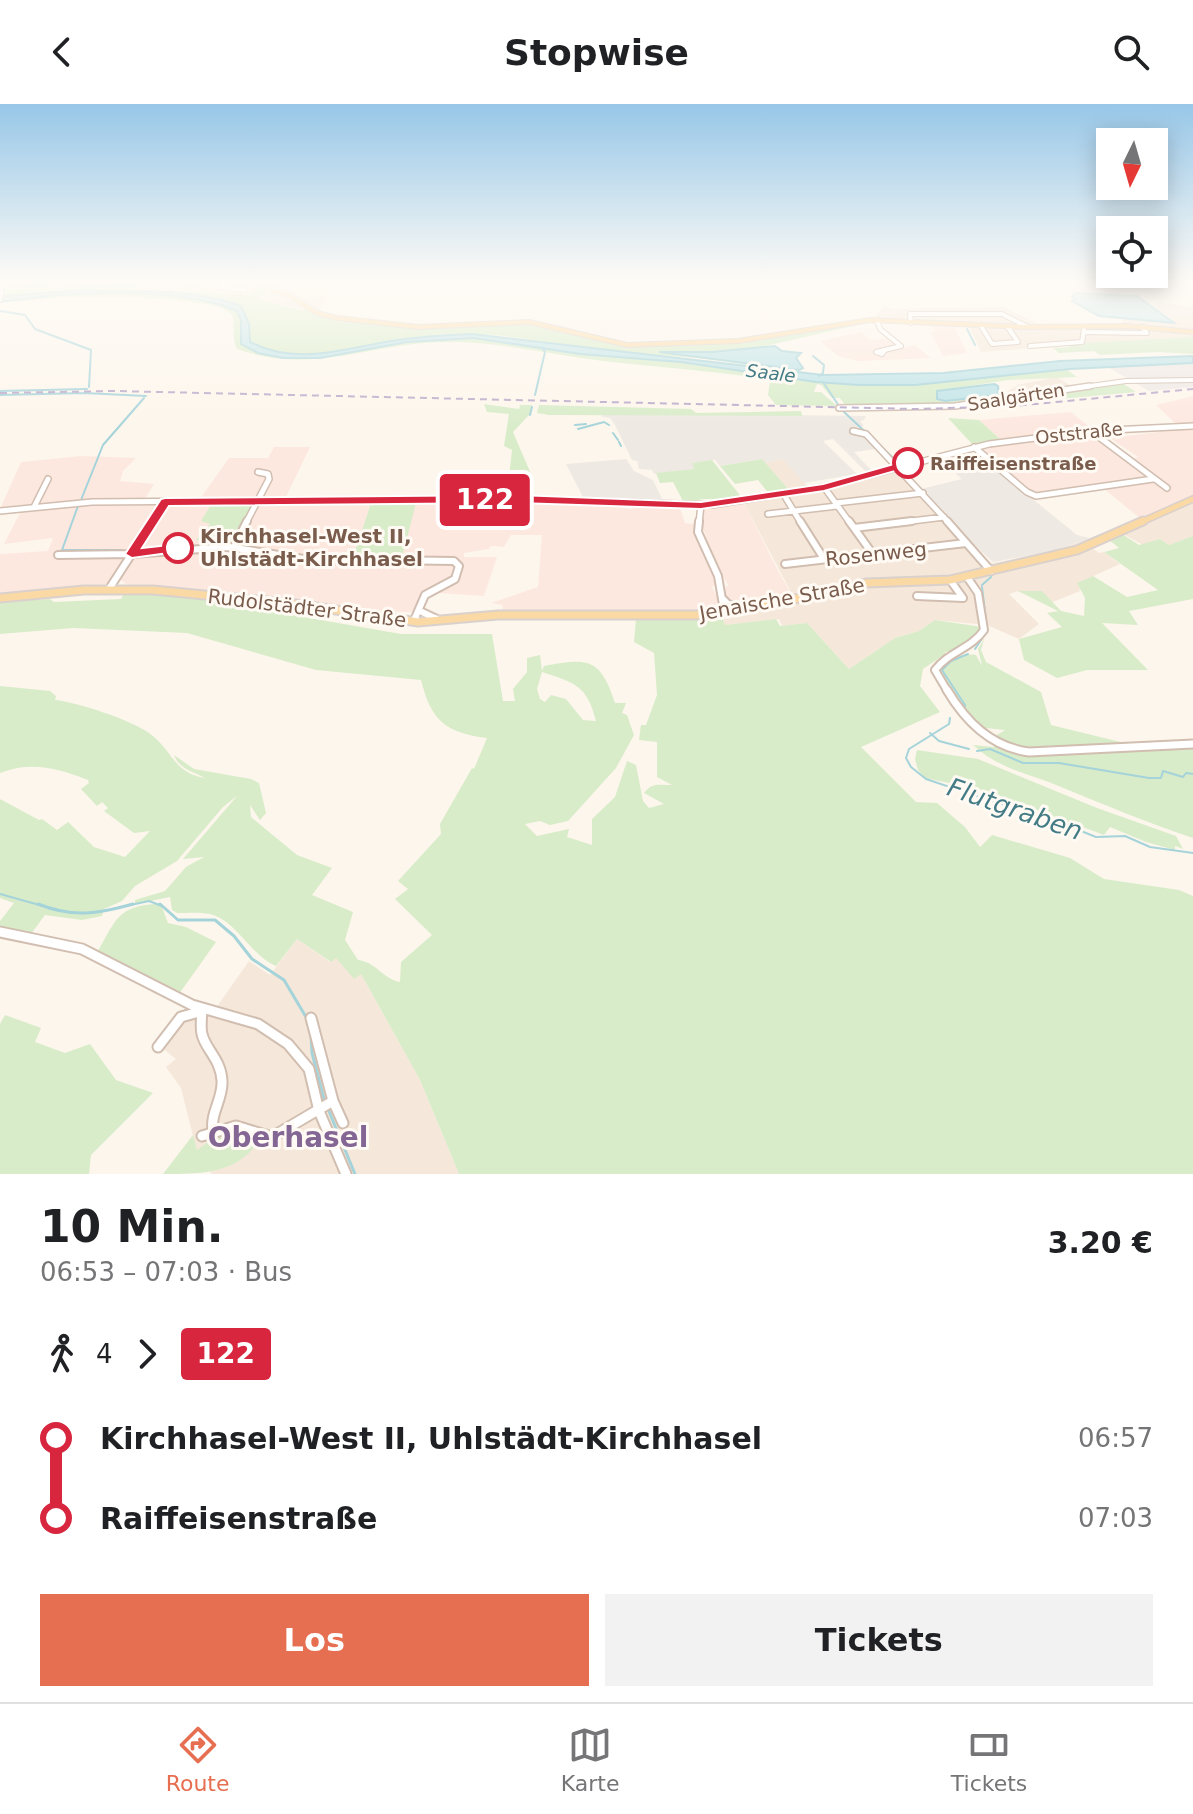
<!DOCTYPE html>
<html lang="de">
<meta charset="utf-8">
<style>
:root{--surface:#fff;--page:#f2f2f2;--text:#202124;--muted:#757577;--line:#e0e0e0;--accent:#e76f51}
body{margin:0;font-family:"DejaVu Sans",sans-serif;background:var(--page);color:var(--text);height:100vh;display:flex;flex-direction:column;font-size:30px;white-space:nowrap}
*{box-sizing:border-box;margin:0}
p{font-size:26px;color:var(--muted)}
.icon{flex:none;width:44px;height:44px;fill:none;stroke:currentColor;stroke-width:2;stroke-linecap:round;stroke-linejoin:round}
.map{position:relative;height:1070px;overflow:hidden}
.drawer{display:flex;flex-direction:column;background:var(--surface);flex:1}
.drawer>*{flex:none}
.badge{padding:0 16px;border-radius:6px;font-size:28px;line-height:52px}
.needle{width:52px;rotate:185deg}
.buttons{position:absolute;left:1096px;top:24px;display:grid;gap:16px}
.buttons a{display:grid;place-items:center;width:72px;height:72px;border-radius:0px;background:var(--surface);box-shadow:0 4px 20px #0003;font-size:40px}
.map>.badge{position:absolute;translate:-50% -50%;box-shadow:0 0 0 4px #fff}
.legs{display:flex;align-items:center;gap:12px;height:88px;padding:0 40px;font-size:26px}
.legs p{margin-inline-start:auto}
.head{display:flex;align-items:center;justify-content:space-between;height:136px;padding:0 40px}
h1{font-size:44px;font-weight:800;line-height:60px}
.primary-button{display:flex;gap:16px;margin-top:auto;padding:16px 40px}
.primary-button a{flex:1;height:92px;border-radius:0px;background:var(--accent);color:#fff;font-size:32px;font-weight:800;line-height:92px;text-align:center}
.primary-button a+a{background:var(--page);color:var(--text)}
ul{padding:0 40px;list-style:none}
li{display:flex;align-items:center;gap:28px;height:80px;font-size:30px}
li i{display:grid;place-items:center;width:12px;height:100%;margin:0 10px;background:currentColor}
li i::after{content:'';width:20px;height:20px;margin:-10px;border:6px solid;border-radius:50%;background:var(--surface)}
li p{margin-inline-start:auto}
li:first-child i{background:linear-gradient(#0000 50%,currentColor 0)}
li:last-child i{background:linear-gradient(currentColor 50%,#0000 0)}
header{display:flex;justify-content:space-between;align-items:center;height:104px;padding:0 40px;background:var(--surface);font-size:36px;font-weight:800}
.tabs{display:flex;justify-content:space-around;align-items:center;height:112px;border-top:2px solid var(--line);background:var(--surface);font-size:22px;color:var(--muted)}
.tabs a{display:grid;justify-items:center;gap:4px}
.tabs .current{color:var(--accent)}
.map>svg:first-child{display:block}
</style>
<header><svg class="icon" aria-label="back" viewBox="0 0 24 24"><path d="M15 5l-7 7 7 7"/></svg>Stopwise<svg class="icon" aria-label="search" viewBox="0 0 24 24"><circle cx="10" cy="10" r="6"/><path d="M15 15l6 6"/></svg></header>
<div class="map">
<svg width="1193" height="1070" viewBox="0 0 1193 1070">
<rect width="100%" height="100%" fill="#fdf6ec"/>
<path fill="#f5e8da" d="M145,177h161l-2,4h28l-14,29 -60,-16 11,-7 1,-7h-6l-15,11 -112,-7z
M1157,198l36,5v30l-212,15 -13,-28 -94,-6 11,-13 7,4 112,-2 38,19 80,-2 1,-4 9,-2 -2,-3 15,6 21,-6 -9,-4z
M1057,273l16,10 -60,10 -6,-5 11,-7z
M783,355l26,29 -19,3 -25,-28z
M895,366l88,95 72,-14 85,-32 53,-24v41l-24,9 -9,-6 -17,6 -20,-11 -32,13 8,6 5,-1 16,12 -42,19 2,8 -30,12 -32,-12 -9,3 30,30 -20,15 -32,-14 -52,-5 -16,11 -24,7 -46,31 -42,-46 -25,3 -3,-7 -54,6 -6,-16 74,-13 -49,-93 84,-14z
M297,835l33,23 6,-5 25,17 59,106 39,94h-247l-14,-18 -17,-68 -15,-21 10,-8 -14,-11 29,-34h15l10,-6 33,-47 21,14z"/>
<path fill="#fde8e0" d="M931,220l23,1 13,28 -24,3 -13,-24h5z
M861,228l10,8 17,-2 11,8 -24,4 2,4 38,-9 16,13 -73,3 -20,-5 -18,-15z
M1193,292v28l-16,1 -21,-20z
M1071,308l21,17 -91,11 -22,-20z
M1193,324v67l-52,24 -38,-31 51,-9 -24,-19 8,-3 -28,-19 49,-6 -3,-3z
M1084,329l10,3 53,40 -77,15 -39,3 -52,-46z
M274,343h36l-25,52 86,4 -18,53 65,-55 165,2 38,2 1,3 10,1 1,-3 47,2 5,15 9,1 22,53v8l-4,2 9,18 -3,3 -29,3 -52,2 -134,-2 -1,-6 -11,-2 47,-16 4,-52h-31l-7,12 -13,-1 -2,3 -25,4v4h33l-13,39 -60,-4 -12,20 -41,-1 -122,-16 -122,-10 -6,-5 -20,5 -101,9v-40l48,-3 5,-13 -49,6 16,-31 -20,1v-5l21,-47 60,-6 55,2 -13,13 -3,10 34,3 -10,16 56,-1 29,-41h39z
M744,399l33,66 16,28 -55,8 -10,-3 -4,-13 4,-4 -15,-26 -12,-38 4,-13z"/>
<path fill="#efe9e4" d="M1193,260v23l-44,4 -41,-24z
M602,309l264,3 -2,4 -4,1 4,5 -11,3 10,5 13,15 -22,3 18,19 -6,1 -33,-33 -10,2 34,33 -53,9 -21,-24 -18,4 -3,-4 -42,7 -5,-6 -23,3 3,6 -41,5 -2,-4 -13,-1 -2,-8 -5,-1 -17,-35 -5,-7 -8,-1z
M626,355l8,12 19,9 10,21 -80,-4 -17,-33z
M982,362l16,5 79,64 13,3 -35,13 -62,11 -37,-33 -35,-40 41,-10 -8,-7 18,-1 -1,-3z"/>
<path fill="#d8ecc9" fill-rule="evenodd" d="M0,177l2,13 3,-13h51l-5,7 94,-7 -7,7 111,7 15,-11 7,-1 -2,8 -10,8 41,11 8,-1 10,5 79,13 132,-4 97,23 125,-6 103,-18h17l-123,28 -88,2 139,18 -5,3c-33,-5 -65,-12 -97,-15 -35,-3 -69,-3 -104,-8 -54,-8 -109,-22 -164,-14 -58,7 -123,35 -179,6l-1,-18 -16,-21c-75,-19 -156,-14 -233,-6z
M81,189c51,2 108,-3 156,17l4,10v24l42,14h37l87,-16 67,-4 106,16 101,8 135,20 43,3h56l151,-16 11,8 -69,3 -71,11 8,10 31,-3 4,3 -33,5 -102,-1 -5,-7h-8l-11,-13 -4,-1 -3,8h7l16,14 -61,-1 -8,-10 2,-15c-63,-11 -126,-13 -189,-22 -45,-7 -87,-16 -133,-16 -76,0 -135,34 -211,7 -7,-12 0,-29 -6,-35 -13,-18 -139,-18 -164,-17 -20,0 -43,6 -61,4z
M1193,233v17l-35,-2 -58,3 -6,-4 -35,2 -6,-5 17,-1 -3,-3z
M1121,278l15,10 -142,13 -4,-3z
M484,300l35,5 1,-4h12l-3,10 -16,17 18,42 1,21h-25l5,-45 -8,-4 5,-32 -22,-2z
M539,301l152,4 5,4 105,-2 1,5 -253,-1 -12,-2z
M948,314l31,2 22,20 -28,5z
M762,355l28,32 -20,4 -12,-15 -23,4 -15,-18z
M712,356l31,39h-40l-19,4 -11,-21 -13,1 -4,-10 38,-4 -2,-6z
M212,399l40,2 -19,39 -18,2 3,-6h-22l14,-16 -9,-3z
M371,399h45l-14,54h-49z
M1122,430l17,11 21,-6 9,6 24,-9v63l-64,12 9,14 -36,-2 46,47h-61l-30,8 -33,-18 -5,-21 43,-12 -15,-14 11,-2 -40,-20h24l19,20 23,5 1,-18 -8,-15 16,-7 34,21 31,-7 -54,-38 15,-4 -10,-8z
M124,489l120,8 -5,8 42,4 120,21h91l11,67h12l-2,-12 14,-17v-14l13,-3 2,16 2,-5c44,-8 56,-9 71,37h11l-4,10 5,2 7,20 -18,33 -48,53 -18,4 -10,-4 -15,3 12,12 32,-7 -2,8 25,8v-26l23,-22 12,-36 9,4 7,36 6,7 15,-4 -20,-11c8,-11 15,-8 28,-8l-15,-8v-35l-18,-2 2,-15h5l11,-30 -3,-42 -20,-11 2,-24 85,-4 4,11 51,-6 4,7 27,-3 42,46 46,-31 24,-7 16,-11 47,7v3l-14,18 -23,4v2l-22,15 -3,17 20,26 -79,35 55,55 21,1 28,24 15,20 12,-12 78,23 34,21 75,11 14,6v278h-734l-39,-94 -59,-106 -7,5 -18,-21 -5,4 -34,-23 -21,27c-25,-10 -39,-45 -66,-52 -10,-2 -23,-1 -33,-1l-5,-3 -2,-13 -35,7v-4l30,-9 21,-24 18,-10 -21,2 54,-63 -14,11 -46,54 -42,25 -13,15 -18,8 -2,7 -20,4 -37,-5 -14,19 -31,-6v-7l14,-18 -14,-5v-99l39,21 3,-1 15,11 11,-8 26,25 31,10 25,-26 -16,2 -30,-22 4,-3 -6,-6 -5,4 -16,-17 8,-6 -1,-3c-30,-12 -58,-19 -88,-7v-87l50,5 6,5 -1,4c22,2 76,20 94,33 24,17 24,40 56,45 -11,-6 -26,-9 -31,-23l20,14 57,10 8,4 7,30 -6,7 -10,-15 1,12 46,38 35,13 -20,27 41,17 -8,28 13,20c18,2 25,19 42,22l1,-20 31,-27 -37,-36 13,-10 -10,-8 43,-47 -1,-10 32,-56 2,1 13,-31c-41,-5 -56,-17 -66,-58l-105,-10 -129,-37 -114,-5 -73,6v-33l34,-3v2l16,-1 4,3 67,-3zM542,568c33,11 45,13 54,49l-13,-1 -17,-21 -15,-4 -6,7 -5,-3 -3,-10z
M984,535l-3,11 5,12 55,30 10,33 102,25 40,-1v89c-45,-15 -88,-33 -132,-51 -32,-14 -61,-17 -88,-42l21,2 3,-12 8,-5 -30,-3 -18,-21 -19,-36c11,-11 24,-17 38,-15l6,11 -4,-17z
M917,646l61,9 119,49 79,28 7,13 -8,-3v4l-29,-8 -36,-15 -6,8 -121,-45 -58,-12 -7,-8 -3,-11z
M156,800l6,3 6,16 18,4 30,15 -37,52 -81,-43c17,-30 20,-45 58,-47z
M5,911l36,13 -6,14 30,11 25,-9 26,36 37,13 -62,62 -2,19h-89v-150z
M222,1028l20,1 16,9c-22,32 -56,32 -95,32l30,-39 4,15z"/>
<path fill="#bfe3e8" stroke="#a5d3da" stroke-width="2" d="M85,186c51,2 107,-2 156,16l8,18 1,18c46,24 93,7 141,-1 27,-4 53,-6 81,-7l351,41 120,-2 117,-12 133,-5v7l-123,6 -155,16h-56l-43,-3 -135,-20 -101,-8 -106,-16 -67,4 -87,16h-37l-25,-5 -17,-9v-24l-4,-9c-60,-26 -173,-19 -237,-9v-5l5,-1z
M1075,189l62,3 37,27 -75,-7 -27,-15 3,-1 -3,-3z
M775,242l7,5 19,2 -5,5 7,10 -4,2 -140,-18h53z
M994,280l4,2 1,9 -54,6 -8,-2v-8z"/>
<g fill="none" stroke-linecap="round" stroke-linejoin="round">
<path stroke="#a5d3da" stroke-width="2" d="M0,207l25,4 10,14 56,21 -2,37
M967,225l8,16
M813,252l11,9 -1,8 -4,3
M823,278l16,24
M0,287l87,-2
M84,289l62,3
M0,291l84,-2
M535,291l10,-43 -3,-5
M843,307l49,46
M530,311l2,-8
M575,321l11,-1
M578,325l26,-7 5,3
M613,329l5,7
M619,338l2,4
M81,396l22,-55 41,-47
M78,402l-16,44h59
M976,455l2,3
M982,481l9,-8
M982,483l4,33
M975,545l10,-15
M964,607l1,-6 -23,-35 9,-9 17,-7
M950,614l-1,6 -40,25 -3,9 5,9 15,12 71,24 29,6 70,28 29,-1 25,11 43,6
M930,629l9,8 30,8
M977,647l13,-2 33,14h36l90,15h12l2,-7 20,6 3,-4 7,1
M0,790l43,12
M126,802l23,-5 13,5"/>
<path stroke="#a5d3da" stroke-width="3" d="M38,800c35,14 59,10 95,0
M160,800l18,16h37l19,16 18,23 32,21 22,37
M311,931l1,18 13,50
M328,1005l27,65"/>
<g stroke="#d1beb0" stroke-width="6">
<path id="minor-far4" d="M190,177l-1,3h8
M224,177l-5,6 26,3
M239,177l12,1
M14,179l13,-2
M0,196l3,-19
M877,216l3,9 21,17 -25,6 6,2 3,-4
M911,219l-1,-9h92l26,13
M981,222l11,18 26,-2 -11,-16
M1084,228l63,1 -5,-6
M1030,242l52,-4 2,-12
M1076,284l50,-7 67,-1"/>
</g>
<g stroke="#d1beb0" stroke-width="8">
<path id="minor-far3" d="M839,304l116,-2 135,-20
M853,327l13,3 83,89
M1091,327l76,57
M974,343l53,45 9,4 117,-17
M824,383l26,36
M784,391l17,28
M836,399l87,-10
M34,403l14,-28
M0,407l92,-9 426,-3 194,6 112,-18 165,-43 102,-13 102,-5
M768,410l69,-8
M152,419l13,-21
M246,419l23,-44 -1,-5 -10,-2
M699,419l2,-18
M896,419l48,-6"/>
</g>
<g stroke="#d1beb0" stroke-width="10">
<path id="minor-far2" d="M699,417l-1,11 20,44 5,29 5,6
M800,417l24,38
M849,417l23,32
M947,417l44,50
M854,424l58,-7
M234,443l13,-26
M58,451l74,-1 97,-7 75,12 150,2 5,5 -4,13 -30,16 -10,23 3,4
M785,460l181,-21
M109,485l44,-68
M917,492l46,2 -13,-18
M722,494l6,6 16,4
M422,508l15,7
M948,588l-13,-22c13,-18 36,-21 49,-40l-6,-37 -11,-16"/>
</g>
<g stroke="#d1beb0" stroke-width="11">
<path id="minor-far1" d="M947,586c19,32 44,57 82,62l164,-8"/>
</g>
<g stroke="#d1beb0" stroke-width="13">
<path id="minor" d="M0,828l82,17 110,56 66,19 30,20 21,25 10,42 27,63
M202,904c0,8 -2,18 0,26 3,15 19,25 20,47 1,18 -12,32 -9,50
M311,914l22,83 10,22
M158,943l23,-30 18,-5 3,-4
M202,1032l34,-10 36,11 61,-36"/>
</g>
<g stroke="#dad1cd" stroke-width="6">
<path id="major-far2" d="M273,177v10l16,4 28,18 20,5 81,9 111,-5 98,23 111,-4 132,-21 153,7 104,-1 66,6"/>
</g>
<g stroke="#dad1cd" stroke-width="8">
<path id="major-far1" d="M1139,419l54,-24"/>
</g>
<g stroke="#dad1cd" stroke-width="11">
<path id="major" d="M0,494l84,-8h69l135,13 130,19 80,-7h198l72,-10 98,-22 84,-3 127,-30 66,-29"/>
</g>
<use href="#minor-far4" stroke="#fff" stroke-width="4"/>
<use href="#minor-far3" stroke="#fff" stroke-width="5"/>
<use href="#minor-far2" stroke="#fff" stroke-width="6"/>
<use href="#minor-far1" stroke="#fff" stroke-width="7"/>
<use href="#minor" stroke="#fff" stroke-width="9"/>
<use href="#major-far2" stroke="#fbd9a5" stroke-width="4"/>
<use href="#major-far1" stroke="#fbd9a5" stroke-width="5"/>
<use href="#major" stroke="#fbd9a5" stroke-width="7"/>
<path stroke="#b9a8c9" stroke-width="2" stroke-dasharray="7 5" stroke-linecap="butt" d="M0,289l115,-2 801,18 98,-3 179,-17"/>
</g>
<linearGradient id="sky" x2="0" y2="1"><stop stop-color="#97c7e8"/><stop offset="0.54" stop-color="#fefbf6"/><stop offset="1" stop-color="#fefbf6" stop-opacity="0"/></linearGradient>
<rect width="1193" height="326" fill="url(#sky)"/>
<path fill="#d7263d" stroke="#fff" stroke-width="2" d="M908,356l6,3 -1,3 -89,25 -123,18 -183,-6 -349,3 -27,42 36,-4 7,4 -2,3 -51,7 -7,-4 36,-55 4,-1 353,-3 183,7 122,-18z"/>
<g fill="#fff" stroke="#d7263d" stroke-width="4">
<circle cx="908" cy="359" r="14"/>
<circle cx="178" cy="444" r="14"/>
</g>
<g text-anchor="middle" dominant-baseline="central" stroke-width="6" stroke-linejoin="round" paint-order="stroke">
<g font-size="18" font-style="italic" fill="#437c86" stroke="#fffaf3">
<text transform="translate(771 269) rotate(7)">Saale</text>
</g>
<g font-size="18" fill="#7a5c4d" stroke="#fffaf3">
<text transform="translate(1016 293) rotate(-9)">Saalgärten</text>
<text transform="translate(1079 329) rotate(-6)">Oststraße</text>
</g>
<g font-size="18" font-weight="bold" fill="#7a5c4d" stroke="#fffaf3" text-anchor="start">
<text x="930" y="359">Raiffeisenstraße</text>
</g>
<g font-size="20" font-weight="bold" fill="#7a5c4d" stroke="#fffaf3" text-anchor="start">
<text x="200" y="432">Kirchhasel-West II,<tspan x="200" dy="23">Uhlstädt-Kirchhasel</tspan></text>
</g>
<g font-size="20" fill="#7a5c4d" stroke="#fffaf3">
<text transform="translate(876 450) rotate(-6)">Rosenweg</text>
<text transform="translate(782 495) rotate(-10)">Jenaische Straße</text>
<text transform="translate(307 504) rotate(7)">Rudolstädter Straße</text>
</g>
<g font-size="26" font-style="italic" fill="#437c86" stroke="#fffaf3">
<text transform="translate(1015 705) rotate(19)">Flutgraben</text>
</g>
<g font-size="28" font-weight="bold" fill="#846695" stroke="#fffaf3">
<text x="288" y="1033">Oberhasel</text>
</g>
</g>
</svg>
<div class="buttons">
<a><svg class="needle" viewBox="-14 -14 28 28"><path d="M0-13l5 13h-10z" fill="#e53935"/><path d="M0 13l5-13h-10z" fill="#757577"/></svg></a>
<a><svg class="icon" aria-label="locate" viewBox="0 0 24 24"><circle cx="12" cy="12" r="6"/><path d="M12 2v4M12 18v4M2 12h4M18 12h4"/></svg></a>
</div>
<b class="badge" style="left:485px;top:396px;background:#d7263d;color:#fff">122</b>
</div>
<section class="drawer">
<div class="head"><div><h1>10 Min.</h1><p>06:53 – 07:03 · Bus</p></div><b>3.20 €</b></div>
<div class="legs"><svg class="icon" aria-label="walk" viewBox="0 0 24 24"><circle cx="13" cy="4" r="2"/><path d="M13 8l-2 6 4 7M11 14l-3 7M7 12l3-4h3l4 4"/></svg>4<svg class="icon" aria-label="forward" viewBox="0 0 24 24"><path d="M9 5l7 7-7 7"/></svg><b class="badge" style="background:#d7263d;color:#fff">122</b></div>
<ul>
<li><i style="color:#d7263d"></i><b>Kirchhasel-West II, Uhlstädt-Kirchhasel</b><p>06:57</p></li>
<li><i style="color:#d7263d"></i><b>Raiffeisenstraße</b><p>07:03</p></li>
</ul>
<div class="primary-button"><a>Los</a><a>Tickets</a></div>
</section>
<nav class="tabs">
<a class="current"><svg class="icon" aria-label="directions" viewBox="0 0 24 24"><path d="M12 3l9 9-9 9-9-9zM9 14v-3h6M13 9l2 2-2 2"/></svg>Route</a>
<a><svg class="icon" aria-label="map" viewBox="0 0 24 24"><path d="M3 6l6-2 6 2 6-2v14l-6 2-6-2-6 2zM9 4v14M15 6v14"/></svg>Karte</a>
<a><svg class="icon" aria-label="tickets" viewBox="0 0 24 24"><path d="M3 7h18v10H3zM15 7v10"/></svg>Tickets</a>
</nav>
